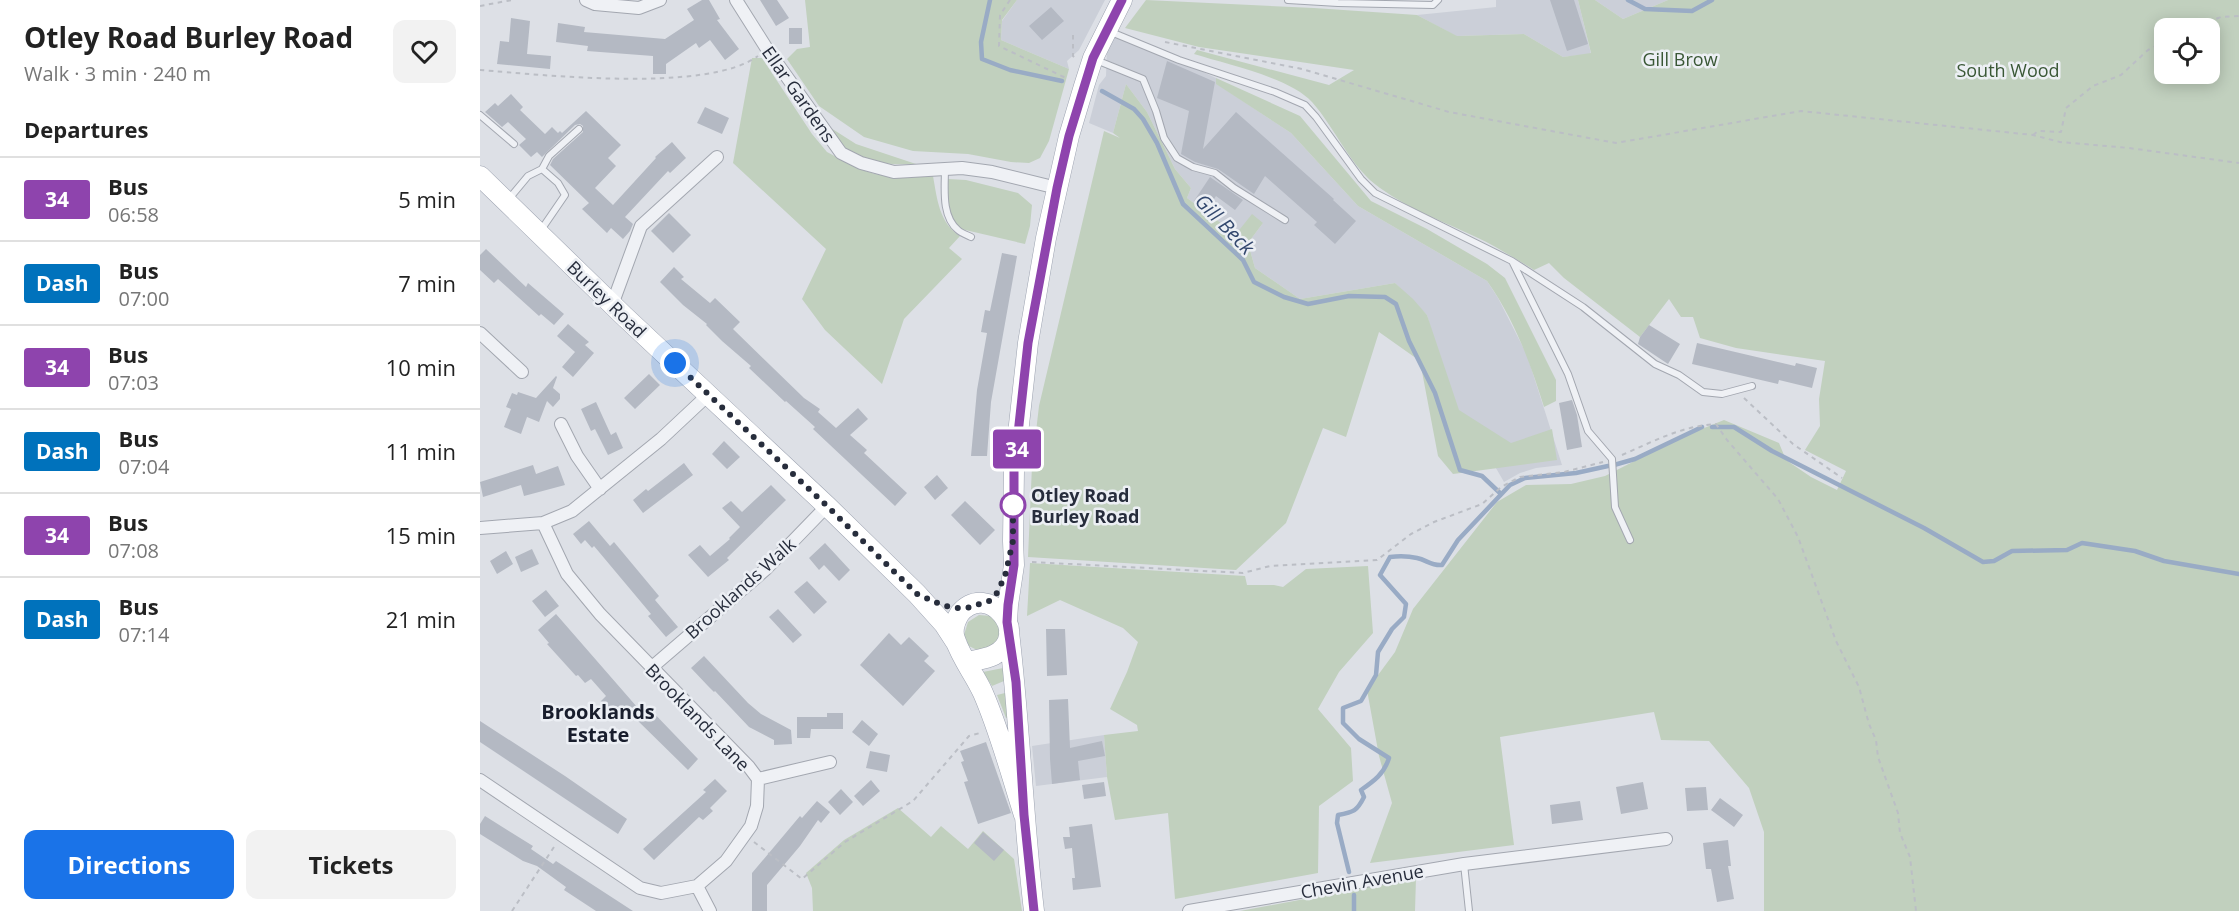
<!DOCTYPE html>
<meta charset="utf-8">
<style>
:root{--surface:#fff;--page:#f2f2f2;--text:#222;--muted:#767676;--line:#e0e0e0;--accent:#1a73e8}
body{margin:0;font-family:"Open Sans",sans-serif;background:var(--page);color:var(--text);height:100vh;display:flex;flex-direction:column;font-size:22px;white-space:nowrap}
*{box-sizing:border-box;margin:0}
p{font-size:20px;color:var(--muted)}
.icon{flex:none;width:33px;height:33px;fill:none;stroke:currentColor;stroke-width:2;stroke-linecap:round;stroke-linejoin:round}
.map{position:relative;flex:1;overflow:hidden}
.panel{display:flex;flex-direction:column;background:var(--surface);width:480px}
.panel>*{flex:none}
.badge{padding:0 12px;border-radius:4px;font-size:21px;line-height:39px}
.buttons{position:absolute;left:1674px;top:18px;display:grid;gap:12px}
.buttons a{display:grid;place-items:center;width:66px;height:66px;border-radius:12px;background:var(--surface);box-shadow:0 3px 15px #0003;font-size:30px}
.you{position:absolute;width:30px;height:30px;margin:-15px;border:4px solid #fff;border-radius:50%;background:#1a73e8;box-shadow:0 0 0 9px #1a73e833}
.map>.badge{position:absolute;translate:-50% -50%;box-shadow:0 0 0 3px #fff}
h2{padding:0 24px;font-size:22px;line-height:54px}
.round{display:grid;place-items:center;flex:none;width:63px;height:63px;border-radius:12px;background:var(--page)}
.head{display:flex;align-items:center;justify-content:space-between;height:102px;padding:0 24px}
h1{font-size:28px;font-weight:700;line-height:45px}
.primary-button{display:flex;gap:12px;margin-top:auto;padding:12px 24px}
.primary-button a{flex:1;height:69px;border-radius:12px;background:var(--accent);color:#fff;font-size:24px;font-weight:700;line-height:69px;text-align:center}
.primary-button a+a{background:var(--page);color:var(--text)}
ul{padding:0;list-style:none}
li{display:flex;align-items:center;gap:18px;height:84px;padding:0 24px;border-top:2px solid var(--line)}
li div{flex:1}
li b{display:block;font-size:22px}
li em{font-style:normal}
li .badge{min-width:66px;font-weight:700;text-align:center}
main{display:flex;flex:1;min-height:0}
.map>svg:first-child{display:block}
</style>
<main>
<section class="panel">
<div class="head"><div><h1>Otley Road Burley Road</h1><p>Walk · 3 min · 240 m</p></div><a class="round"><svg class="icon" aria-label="heart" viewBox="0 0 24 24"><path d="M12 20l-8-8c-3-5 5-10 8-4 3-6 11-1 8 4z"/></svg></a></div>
<h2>Departures</h2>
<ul>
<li><span class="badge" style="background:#8e44ad;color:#fff">34</span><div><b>Bus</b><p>06:58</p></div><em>5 min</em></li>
<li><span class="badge" style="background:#0072bc;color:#fff">Dash</span><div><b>Bus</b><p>07:00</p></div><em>7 min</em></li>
<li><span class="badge" style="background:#8e44ad;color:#fff">34</span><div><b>Bus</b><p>07:03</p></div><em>10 min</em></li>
<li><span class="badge" style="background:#0072bc;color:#fff">Dash</span><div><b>Bus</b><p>07:04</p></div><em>11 min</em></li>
<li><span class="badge" style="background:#8e44ad;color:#fff">34</span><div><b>Bus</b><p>07:08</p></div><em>15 min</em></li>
<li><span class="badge" style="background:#0072bc;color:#fff">Dash</span><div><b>Bus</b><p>07:14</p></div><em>21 min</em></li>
</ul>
<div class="primary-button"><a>Directions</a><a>Tickets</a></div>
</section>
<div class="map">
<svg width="1759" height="911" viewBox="0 0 1759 911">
<rect width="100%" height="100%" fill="#dde0e6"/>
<path fill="#cbcfd8" d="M537,0h88l-26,50 -12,11 2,8 -68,-29 1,-19z
M1016,0h82l13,54 -28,3 -39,-23 -68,2 -39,-21 79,-8z
M1115,0h73l-45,19z
M633,37l34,9 69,32 1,6 74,49 67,73 129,75 11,17 29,57 35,110 -26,3 -16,5 -16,9 -15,-26 -28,-21 -34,-120 -32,-32 -95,16 -45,-31 -7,-25 15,-20 -27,11 -49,-36 4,-10 -16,-19 -28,-57 -21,-28 -13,49 -24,-10 10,-38 7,-9 1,-29z
M624,735l3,42 -71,9 -4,-40z"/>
<path fill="#c1d0be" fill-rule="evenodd" d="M325,0h212l-15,20 -1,20 68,29 -20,72 -9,17 -11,5 -18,-1 -43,-8 -55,-3 -49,-14 -45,-31 -32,-47 10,-10 13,-2z
M666,0l168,8 103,7 40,21 67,-2 39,23 28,-4 -13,-53h17l28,19 45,-19h571v911h-475v-79l-15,-44 -40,-47 -48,-1 -7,-28 -154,25 14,108 -144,18 22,-60 -13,-47 -12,-66 28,-38 18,-43 84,-107 29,-17 45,-1 34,-8 77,-39 42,-17 55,23 7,17 25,17 26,13 9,-19 -41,-21 15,-24 -1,-27 6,-38 -89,-13 -36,-10 -7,-21h-12l-12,-18 -29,38 -76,-59 -15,-15 -15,7c-18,-11 -37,-23 -56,-32 -33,-16 -68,-28 -98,-50 -30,-21 -44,-59 -68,-86 -21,-24 -86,-38 -118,-48l3,-4 132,35 25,-15 -155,-23 -74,-19zM1684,28h46v46h-46z
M272,58h10l50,76 15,18 32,17 16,5 21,3 37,-1c4,22 6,47 27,60l-11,12 13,11 -58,60 -22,65 -57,-54 -23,-31 24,-50 -93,-86z
M736,78l84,38 71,85 56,28 60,35 18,14 51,102v21l-12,6c-14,-45 -30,-88 -57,-126l-129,-75 -67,-73 -75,-49z
M646,84l21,28 28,57 16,19 -4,10 49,36 16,-20 11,9 -15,20 7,25 45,31 95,-16 18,16 14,16 32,95 52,33 41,-14 5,31 -104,14 -15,-18 -18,-95 -41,-29 -33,105 -23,-9 -37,95 -50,47 -208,-13 4,-91 7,-60 65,-275 16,7 -7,-5z
M343,123l33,21 60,20c-23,1 -49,0 -69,-13 -9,-6 -17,-20 -24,-28z
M468,179l18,1 52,13 14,12 -2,21 -5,18 -64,-15c-15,-11 -15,-32 -13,-50z
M550,563l215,13 2,9h27l9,2 23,-18 62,-3 5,67 -34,39 -21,37 33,39 2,33 -34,25 -1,67 -143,26 -7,-86 -53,7 -8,-43 -3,-42 34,-4 -1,-6 -27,-16 17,-37 11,-30 -15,-14 -63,-28 -33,16z
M499,615l12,1 9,10v14l-19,12 -12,-6 -5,-11 4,-13z
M523,668l1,13 -12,5 -9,-14z
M525,693l4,24 -3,1 -9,-23z
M418,808l33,29 10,-11 27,23 15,-18 31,28 8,52h-209l-1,-23 -6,-15 38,-33z
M936,878l-1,33h-175z"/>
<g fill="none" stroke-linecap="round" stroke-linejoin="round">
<path stroke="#99abc5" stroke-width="4.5" d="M510,0l-9,42 1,17 28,11 52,11
M1148,0l17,9 47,2 20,-11
M622,91l32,18 9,10 14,24 26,61 60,56 11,22 30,15 24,7 41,-8 36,1 11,7 13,37 26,52 25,77 22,6 19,18
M1232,427h22l38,24 152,77 59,34 11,-1 18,-10 55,-1 15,-7 53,8 29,10 75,13
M1134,465l21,-6 67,-32
M869,872l-12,-49 1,-8c16,-3 19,-4 26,-18l-3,-7c13,-9 23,-16 28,-32l-30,-19 -16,-16v-15l18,-7 15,-26 2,-23 14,-23 12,-12 2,-13 -26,-29 10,-18c9,-1 18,-1 27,1 10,2 14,8 25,7l16,-25 52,-55 15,-7 51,-5 32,-7
M874,895v16"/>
</g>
<path fill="#b4b9c3" d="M222,0h7l11,19 -3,1 22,29 -14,11 -15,-20 -11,8 -3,-5 -30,21v10h-13v-18l-66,-5 1,-5 -32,-4 2,-19 27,4 -1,5 81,7 29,-19 -7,-11z
M280,0h17l12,18 -13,8z
M1070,0h24l14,44 -21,7z
M571,7l13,14 -22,19 -13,-14z
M31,18l19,3 -3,33 24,2 -1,13 -53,-5 3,-23 9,1z
M309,28h13v16h-13z
M687,61l48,21 -12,67 33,-37 98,87 -1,1 23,21 -21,23 -21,-19 3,-3 -52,-46 -11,18 -36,-25 -23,-7 -14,-8 8,-43 -32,-13z
M31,94l12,13 -3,3 25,24 7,-7 6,6 2,-2 2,2 24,-22 35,34 -13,13 8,8 -21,22 18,17 43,-47 -1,-1 17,-15 14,16 -16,15 -2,-2 -43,46 8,7 -3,7 -7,8 -12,-11 -4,5 -25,-24 7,-6 -39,-38 3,-6 30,-27v-6l-3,-2 -5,1 -33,32 -5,-5 -6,5 -12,-12 7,-6 -18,-17 -6,5 -17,-15 10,-9 3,3z
M225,107l24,11 -7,16 -25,-11z
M730,177l33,23 -8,10 -19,-14 -9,14 -13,-9z
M189,213l22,22 -18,18 -22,-22z
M6,249l40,38 2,-4 36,31 -10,11 -13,-11 -2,2 -41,-37 -4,4 -14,-13v-15z
M522,253l15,3 -26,146 -4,54h-16l6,-66 10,-57 -6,-1 4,-22 5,1z
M194,267l10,10 -3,2 29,24 5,-5 25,24 -7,7 71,69 16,11 -2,3 18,16 22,-20 10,11 -18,16 17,15 -3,3 43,40 -12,13 -82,-77 2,-2 -29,-26 -1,1 -36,-34 2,-2 -29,-25 -16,-16 1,-1 -24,-19 -23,-23z
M88,324l21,18 -4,3 9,8 -21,24 -11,-10 13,-15 -18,-16z
M1169,325l31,19 -12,20 -30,-20 2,-7z
M1217,343l98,23 1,-3 21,5 -5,20 -33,-8 -1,4 -86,-20z
M169,374l11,11 -25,24 -11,-11z
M76,376l1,1 -4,11 7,6v5l-7,8 -6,-6 -8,21 -12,-5 -6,17 -17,-7 7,-18 -5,-2 6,-14 5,2 1,-3 18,6z
M1092,400l5,15 5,32 -15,3 -8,-47z
M116,402l15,33 5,-3 7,16 -15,7 -13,-26 -4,2 -10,-22z
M244,441l16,16 -13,12 -15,-15z
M204,463l9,12 -50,38 -10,-13 13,-11 2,2z
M53,465l3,9 22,-8 7,19 -41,11 -3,-11 -38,12 -3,-15z
M457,475l11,13 -13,12 -11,-13z
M291,485l15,15 -59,58 2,2 -21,17 -20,-22 12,-10 10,11 20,-17 -1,-1 11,-11 -18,-19 9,-7 11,11z
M485,501l30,29 -15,15 -29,-30z
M109,521l21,25 4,-4 45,54 -4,4 23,27 -12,10 -18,-21 3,-2 -57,-68 -2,2 -7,-8 -4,4 -8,-10z
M345,543l25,27 -11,11 -15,-16 -5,5 -10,-12z
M52,549l7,15 -18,8 -6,-15z
M26,551l7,13 -16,10 -7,-13z
M327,581l20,21 -13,12 -20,-22z
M66,590l13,16 -14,11 -13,-16z
M298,609l24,26 -9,8 -24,-26z
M76,614l81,93 -12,11 -6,-6 -5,4 -13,-15 5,-5 -15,-17 -6,4 -7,-8 -2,1 -29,-32 2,-1 -11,-13z
M566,629h19l2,46 -20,1z
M409,633l12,12 8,-8 20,19 -5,5 11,10 -32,35 -43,-41z
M224,656l44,47 13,11 30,16 1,14 -18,1v-5l-25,-13 -34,-36 -1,1 -6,-6 -17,-18z
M588,699l2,49 32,-7 3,15 -27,5 2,19 -28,4 -2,-25 -1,-59z
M167,706l51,53 -10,11 -53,-52z
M347,713h16v16h-32l-1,9h-13v-21h30z
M382,720l16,14 -9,12 -17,-14z
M0,721l85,55 62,43 -9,15 -138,-92z
M506,742l25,71 -33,11 -14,-42 4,-1 -7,-19 3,-1 -4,-10z
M390,751l20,4 -3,17 -21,-4z
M235,779l12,12 -17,17 3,3 -10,9 -4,-3 -45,43 -11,-11 63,-57 -3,-2z
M391,780l9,11 -17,15 -9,-10z
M624,782l2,14 -22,3 -2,-14z
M1163,782l5,27 -27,5 -5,-27z
M1226,787l2,23 -21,1 -2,-23z
M361,789l12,13 -13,13 -12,-13z
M1240,798l23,17 -9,12 -23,-17z
M337,801l13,11 -9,11 -3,-3 -18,26 -33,39v26h-15v-38l48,-57 2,2z
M1100,801l3,19 -31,4 -2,-19z
M5,816l48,30 -2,3 22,15 3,-3 77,50h-37l-32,-21 2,-3 -29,-21 -14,-5 -43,-27v-10z
M612,824l9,63 -28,3 -1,-12h3l-3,-30 -7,1 -2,-12h7l-1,-10z
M503,832l21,18 -10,11 -20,-18z
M1248,840l3,26h-3l6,33 -17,3 -6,-33h-5l-3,-26z"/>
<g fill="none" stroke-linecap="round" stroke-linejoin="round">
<g stroke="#a3a7b0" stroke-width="8">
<path id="service" d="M808,0l50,3 95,2 5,-5
M631,32l68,28 96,32 30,13 11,12 45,62 14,14 137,68 71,46 72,57 24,11 24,17 19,2 30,-8
M616,60l47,19 13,32 8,27 13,20 16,9 22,6 19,15 51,32
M0,115l34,29
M465,168c0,20 -4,48 13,62 3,3 9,5 13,7
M62,169l7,-13 30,-27
M28,200l20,-24 14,-7 16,14 7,12 -24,35
M1033,263l55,111 20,57 24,28 3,48 15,33
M984,864l5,47"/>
</g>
<g stroke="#a3a7b0" stroke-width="14">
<path id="minor" d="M106,0l9,4 44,4 21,-8
M256,0l31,49 74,104 20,10 33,9 68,-4 30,4 65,16
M132,305l29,-79 76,-69
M0,333l42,39
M81,424l16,32 23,33
M0,528l63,-5 29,-12 89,-72 47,-44
M171,668l115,-99 61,-63
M278,779l72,-17
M0,780l160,108 21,5 36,-7 29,-25 25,-35 6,-20 1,-27 -9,-12 -149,-153 -33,-40 -24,-51
M217,886l13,25
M709,911l275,-47 202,-25"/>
</g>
<g stroke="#9da3b1" stroke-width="21">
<path id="primary" d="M0,176l144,140 203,190 90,88 27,30 13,20
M527,622l1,-17 6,-40 -1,-24 1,-71 14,-127 18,-105 23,-102 15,-50 9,-28 29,-58
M529,632c11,93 14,186 25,279
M487,662c9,-2 19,-3 27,-7 39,-20 -6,-75 -34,-42 -5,8 -8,18 -5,26 6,19 20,36 28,54 17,39 28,81 41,122"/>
</g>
<path stroke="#bbbec5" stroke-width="2" stroke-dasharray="4.5 4.5" stroke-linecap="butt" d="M530,0l-10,15 -1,31 69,33
M0,6l32,-6
M1711,28l30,-11 18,-1
M593,35v21l2,2
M685,42l137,27 147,43 167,31 185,-32 232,24 27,7 69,6 110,15
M0,70c63,5 228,23 278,-14
M1553,135l5,-4 23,1 5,-24 27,-22 28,-11 27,-25 16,-8
M1264,398l49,46 49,34
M1142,455c32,-14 60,-29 94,-31l11,16 51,59 20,38 38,104 23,46 10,37 7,16 2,17 20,56 2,20 10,24 6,54
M552,562l211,11 27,-7 107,-6 34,-26 23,-12 48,-18 19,-17 19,-10 44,-5 39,-10
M274,842l48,37 43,-37 68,-41 56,-65 11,-3
M32,911l42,-64"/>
<use href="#service" stroke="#eff1f5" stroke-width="6"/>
<use href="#minor" stroke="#eff1f5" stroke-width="12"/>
<use href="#primary" stroke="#fff" stroke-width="20"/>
</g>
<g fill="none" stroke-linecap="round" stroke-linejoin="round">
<g stroke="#fff" stroke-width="14">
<path id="line" d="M554,911l-10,-96 -8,-133 -9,-60 1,-17 6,-40v-95l14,-127 29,-155 12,-52 24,-78 29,-58"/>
</g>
<use href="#line" stroke="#8e44ad" stroke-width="9"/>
<path stroke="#272d3c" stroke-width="6" stroke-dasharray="0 10.8" d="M195,363l152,143 90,88 25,11 13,3h12l22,-7 8,-8 8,-17 8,-35v-38v2"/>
</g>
<circle fill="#fff" stroke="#8e44ad" stroke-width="3" cx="533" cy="505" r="12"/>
<g text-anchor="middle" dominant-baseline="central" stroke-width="5" stroke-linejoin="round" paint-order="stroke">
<g font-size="18" fill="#395735" stroke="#eceff4">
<text x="1200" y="59">Gill Brow</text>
<text x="1528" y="70">South Wood</text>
</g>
<g font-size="18" fill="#272d3c" stroke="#eceff4">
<text transform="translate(319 94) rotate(55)">Ellar Gardens</text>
<text transform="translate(127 299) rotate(44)">Burley Road</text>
<text transform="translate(260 588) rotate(-42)">Brooklands Walk</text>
<text transform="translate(218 717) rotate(46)">Brooklands Lane</text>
<text transform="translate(882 881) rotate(-10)">Chevin Avenue</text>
</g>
<g font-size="18" font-weight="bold" fill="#272d3c" stroke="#eceff4" text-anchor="start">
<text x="551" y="495">Otley Road<tspan x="551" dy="21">Burley Road</tspan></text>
</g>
<g font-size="20" font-style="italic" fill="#33486e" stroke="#eceff4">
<text transform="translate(745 224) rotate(46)">Gill Beck</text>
</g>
<g font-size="20" font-weight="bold" fill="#191e2d" stroke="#eceff4">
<text x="118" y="711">Brooklands<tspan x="118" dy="23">Estate</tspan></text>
</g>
</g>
</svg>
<div class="buttons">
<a><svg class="icon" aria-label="locate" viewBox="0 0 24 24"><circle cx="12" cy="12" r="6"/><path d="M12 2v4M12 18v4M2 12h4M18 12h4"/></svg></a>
</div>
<div class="you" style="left:195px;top:363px"></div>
<b class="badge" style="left:537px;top:449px;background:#8e44ad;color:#fff">34</b>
</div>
</main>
